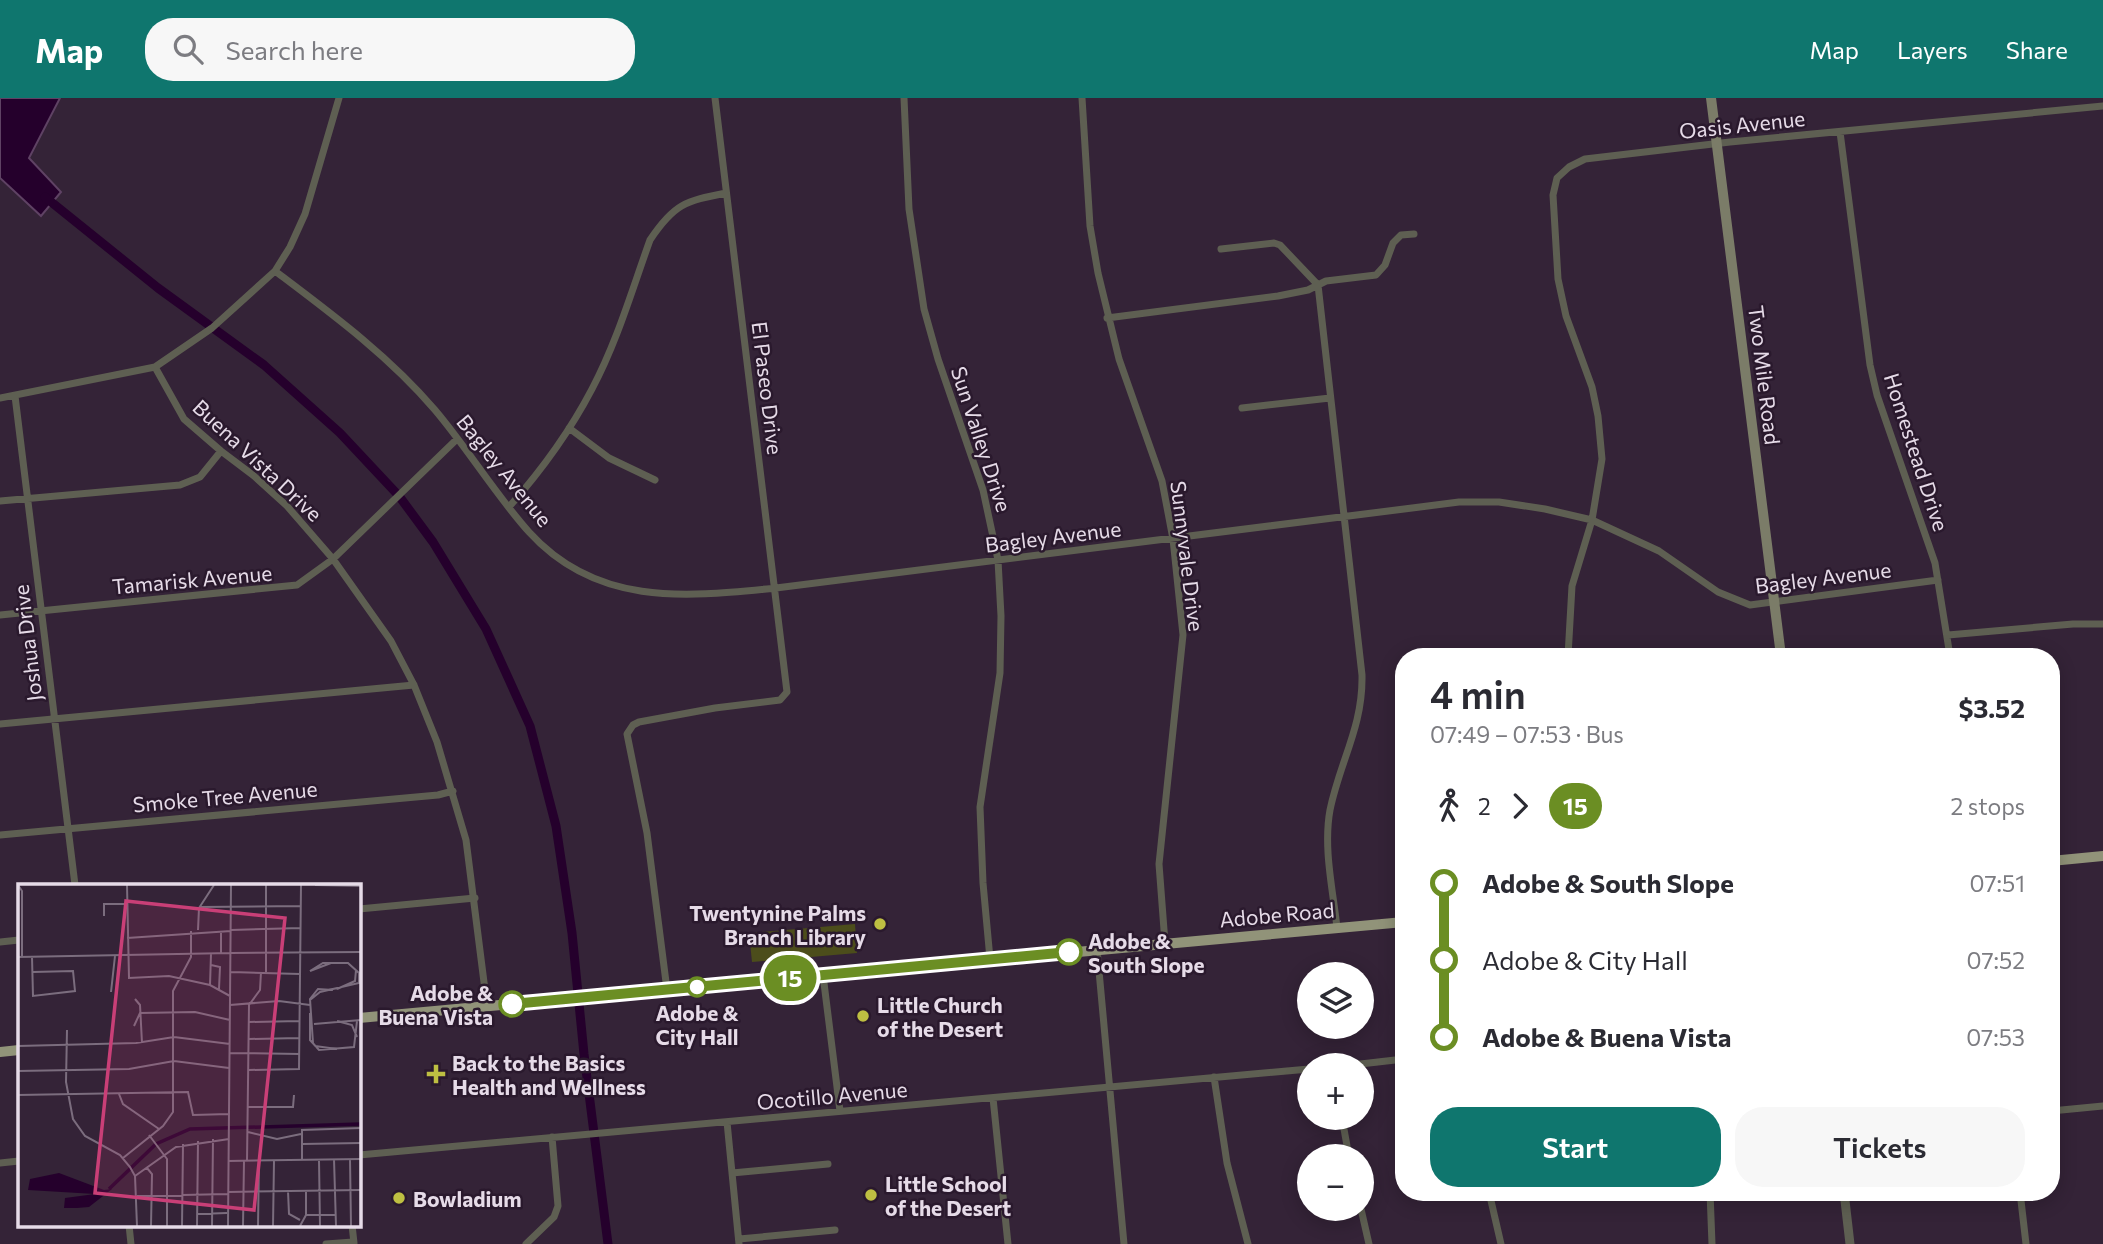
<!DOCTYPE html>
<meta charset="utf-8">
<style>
:root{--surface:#fff;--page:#f7f7f7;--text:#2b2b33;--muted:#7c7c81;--accent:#0f766e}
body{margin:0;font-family:Commissioner,sans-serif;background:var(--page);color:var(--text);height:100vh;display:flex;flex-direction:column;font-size:26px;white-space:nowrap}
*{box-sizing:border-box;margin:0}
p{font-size:23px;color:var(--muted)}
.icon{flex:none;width:38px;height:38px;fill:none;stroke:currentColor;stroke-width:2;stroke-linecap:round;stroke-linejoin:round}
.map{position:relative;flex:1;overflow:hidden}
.drawer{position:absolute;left:1395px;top:550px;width:665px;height:553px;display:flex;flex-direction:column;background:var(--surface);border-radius:28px;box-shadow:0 4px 18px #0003}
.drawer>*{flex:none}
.badge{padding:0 14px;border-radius:23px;font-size:24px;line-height:46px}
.tools{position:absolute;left:1297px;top:864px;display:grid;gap:14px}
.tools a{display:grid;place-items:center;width:77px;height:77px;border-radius:50%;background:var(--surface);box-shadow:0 4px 18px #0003;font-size:35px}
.map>.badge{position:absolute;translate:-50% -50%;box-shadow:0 0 0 4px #fff}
.legs{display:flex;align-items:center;gap:10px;height:77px;padding:0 35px;font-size:23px}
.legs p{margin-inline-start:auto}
.overview{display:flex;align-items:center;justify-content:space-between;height:119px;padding:0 35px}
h1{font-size:38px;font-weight:600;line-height:52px}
.cta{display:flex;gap:14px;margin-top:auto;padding:14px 35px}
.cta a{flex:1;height:80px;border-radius:28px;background:var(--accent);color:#fff;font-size:28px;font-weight:600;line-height:80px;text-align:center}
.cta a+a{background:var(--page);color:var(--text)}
ul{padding:0 35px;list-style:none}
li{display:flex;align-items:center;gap:24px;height:77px;font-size:26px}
li i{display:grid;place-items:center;width:10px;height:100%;margin:0 9px;background:currentColor}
li i::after{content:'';width:18px;height:18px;margin:-9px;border:5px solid;border-radius:50%;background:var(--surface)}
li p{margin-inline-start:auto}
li:first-child i{background:linear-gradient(#0000 50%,currentColor 0)}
li:last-child i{background:linear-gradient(currentColor 50%,#0000 0)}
header{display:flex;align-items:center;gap:42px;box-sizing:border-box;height:98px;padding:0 35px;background:var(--accent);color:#fff}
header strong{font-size:33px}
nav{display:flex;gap:38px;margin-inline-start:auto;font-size:24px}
.search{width:490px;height:63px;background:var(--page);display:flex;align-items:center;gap:18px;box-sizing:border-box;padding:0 24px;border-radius:28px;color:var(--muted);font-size:26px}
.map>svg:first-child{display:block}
</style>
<header>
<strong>Map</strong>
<div class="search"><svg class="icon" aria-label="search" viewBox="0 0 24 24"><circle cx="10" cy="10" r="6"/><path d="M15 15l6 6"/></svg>Search here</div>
<nav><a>Map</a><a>Layers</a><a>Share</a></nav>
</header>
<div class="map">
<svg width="2103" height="1146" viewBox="0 0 2103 1146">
<rect width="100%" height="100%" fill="#342337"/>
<path fill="#4c4d1b" d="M855,826l2,29 -105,9 -3,-29z"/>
<path fill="#25002c" stroke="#5f4264" stroke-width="2" d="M0,0h60l-31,60 32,34 -20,24 -41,-38z"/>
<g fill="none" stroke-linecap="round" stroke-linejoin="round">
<path stroke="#25002c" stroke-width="9" d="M45,99l113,91 106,77 76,68 59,63 34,46 53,87 44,97 26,100 16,107 12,121 24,190"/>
<path stroke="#5e5f52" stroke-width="7" d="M904,0l5,111 15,100 14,50 45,131 15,70 3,56 -1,57 -20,134 3,76 7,76
M1082,0l8,128 8,47 21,86 43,122 11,58 10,96 -24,229 6,79
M1840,34l30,233 7,30 58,168 15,93
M1221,151l53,-6 6,2 38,40 44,390c1,52 -22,86 -32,135 -7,38 3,80 7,118
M275,173c57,43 114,85 160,139 33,39 60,84 94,122 68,75 156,65 247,56l644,-81 39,-5h40l46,7 47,11 67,31 59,41 32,13 188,-25
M1107,220l171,-22 30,-6 18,-9 50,-6 9,-10 8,-22 8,-8 13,-1
M155,269l29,52 37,32 33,25 33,30 46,53 58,82 23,44 23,57 29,98 21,166
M15,298l60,489
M0,300l155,-31 57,-39 63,-57 15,-24 15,-33 34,-116
M1242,310l88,-10
M569,330l40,30 46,22
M0,403l180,-16 20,-8 21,-26
M509,409c32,-36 60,-74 83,-118 25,-47 40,-99 58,-149 24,-36 35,-39 76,-47
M0,517l297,-30 36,-26 124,-120
M1948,537l125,-11h30
M1568,558l4,-70 20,-66 10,-61 -4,-43 -6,-29 -26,-71 -8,-37 -5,-84 4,-17 12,-11 16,-8 145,-17 373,-36
M0,626l414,-39
M0,737l438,-40 15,-4
M359,811l116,-11
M0,844l19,-2
M1097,851l27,295
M823,877l17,136
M667,892l-20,-157 -20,-99 6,-9 6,-3 76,-14 65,-8 7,-8 -72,-594
M1343,968l61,-7
M1214,979l13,86 21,81
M993,1000l15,146
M2051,1013l52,-5
M1342,1020l7,39
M727,1024l12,122
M359,1057l950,-86
M0,1065l19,-2
M732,1075l96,-9
M1489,1094l12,52
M1710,1094l2,52
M2020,1094l6,52
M1361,1111l8,35
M129,1127l2,19
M352,1127l2,18
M739,1141l96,-9
M326,1146l27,-2
M526,1146l28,-27 4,-11 -6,-69"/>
<path stroke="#5e5f52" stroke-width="9" d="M1844,1094l6,52"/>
<path stroke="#7b7c68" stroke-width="10" d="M1711,0l70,558"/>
<path stroke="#919379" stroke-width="10" d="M2051,763l52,-5
M359,920l1045,-96
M0,954l19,-2"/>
</g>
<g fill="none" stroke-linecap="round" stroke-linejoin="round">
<g stroke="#fff" stroke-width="16">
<path id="line-1" d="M512,906l557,-52"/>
</g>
<use href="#line-1" stroke="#6b8e23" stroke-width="10"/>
</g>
<g fill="#bebf42" stroke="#2a192d" stroke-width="2.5">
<circle cx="880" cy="826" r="7"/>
<circle cx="863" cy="918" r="7"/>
<path d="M432.5 965.5h7v7h7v7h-7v7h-7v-7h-7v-7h7z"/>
<circle cx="871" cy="1097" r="7"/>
<circle cx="399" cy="1100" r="7"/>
</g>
<g fill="#fff" stroke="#6b8e23" stroke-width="3.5">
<circle cx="1069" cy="854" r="12"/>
<circle cx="697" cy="889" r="9"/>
<circle cx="512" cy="906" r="12"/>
</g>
<g text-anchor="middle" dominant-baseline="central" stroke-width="5" stroke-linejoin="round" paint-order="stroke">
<g font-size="21" fill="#e6dbe8" stroke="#2a192d">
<text transform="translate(1742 26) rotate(-6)">Oasis Avenue</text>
<text transform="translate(1765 277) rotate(83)">Two Mile Road</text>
<text transform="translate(768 290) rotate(83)">El Paseo Drive</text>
<text transform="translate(982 341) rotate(72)">Sun Valley Drive</text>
<text transform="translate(1917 354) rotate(72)">Homestead Drive</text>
<text transform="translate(258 362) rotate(43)">Buena Vista Drive</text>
<text transform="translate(505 372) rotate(51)">Bagley Avenue</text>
<text transform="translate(1053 438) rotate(-7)">Bagley Avenue</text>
<text transform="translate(1188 458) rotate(83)">Sunnyvale Drive</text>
<text transform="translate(1823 479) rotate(-7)">Bagley Avenue</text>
<text transform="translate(192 481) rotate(-5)">Tamarisk Avenue</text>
<text transform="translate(27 545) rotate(-97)">Joshua Drive</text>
<text transform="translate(225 698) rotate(-5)">Smoke Tree Avenue</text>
<text transform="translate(1277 816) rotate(-5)">Adobe Road</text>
<text transform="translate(832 997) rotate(-5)">Ocotillo Avenue</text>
</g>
<g font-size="21" font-weight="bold" fill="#e6dbe8" stroke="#2a192d" text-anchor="start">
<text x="866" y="814" text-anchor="end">Twentynine Palms<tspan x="866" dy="24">Branch Library</tspan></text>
<text x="877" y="906">Little Church<tspan x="877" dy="24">of the Desert</tspan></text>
<text x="452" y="964">Back to the Basics<tspan x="452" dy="24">Health and Wellness</tspan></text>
<text x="885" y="1085">Little School<tspan x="885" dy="24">of the Desert</tspan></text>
<text x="413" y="1100">Bowladium</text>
</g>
<g font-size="21" font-weight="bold" fill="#e6dbe8" stroke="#2a192d" text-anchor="start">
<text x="1088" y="842">Adobe &amp;<tspan x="1088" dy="24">South Slope</tspan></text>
<text x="493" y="894" text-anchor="end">Adobe &amp;<tspan x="493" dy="24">Buena Vista</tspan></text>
<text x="697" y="914" text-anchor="middle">Adobe &amp;<tspan x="697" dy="24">City Hall</tspan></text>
</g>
</g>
<g transform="translate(18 786)">
<rect width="343" height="343" fill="#342337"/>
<path d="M41,289l45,17 8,-1 -23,18 -12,1h-13l1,-10 30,-4 -67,-4 2,-11z" fill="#25002c"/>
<path fill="none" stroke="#25002c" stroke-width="3.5" d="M91,305l47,-45 34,-15 171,-5"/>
<path fill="none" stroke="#7b6d7e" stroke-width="2" d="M0,1l4,6v66M109,1l2,93 40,-2 41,9 20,11M248,1v87M297,1l46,1M182,23l101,-1M86,32v-12h23M180,46l1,-22 15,-23M213,46l70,-2M109,54l104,-7M203,69v-22M213,69l130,-1M0,73l213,-4M14,73l1,39 42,-5 -2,-20 -40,1M193,81l9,2 -1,22M213,88l69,2M192,101l1,-31M319,105l18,-8 1,-11M93,108l4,-36M117,115l5,6 2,38M292,116l10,-8 39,-9v-10l-11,-10h-25l-13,8 21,-8M212,121l49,-4 31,4M292,129v27l9,10 35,-3 3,-26M319,137l15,4 5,12M231,138l50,-1M296,140l47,-4M116,142l6,-13 55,-1 35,8M49,146l-1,52 7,37 12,17 35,19 10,12 5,9 2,50M231,155l50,-1M295,159l-3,-44 8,-10 15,1M0,162l118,-3 38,-6 56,7M297,162l22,3M212,169l70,1M231,186l50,-1 2,-184M0,187l111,-2 45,-8 55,7M101,210l4,10 36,25M0,211l170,-3 5,23 36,-1M230,223h45l1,-12M230,248l29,7 24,-5M131,251l18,24v67M284,260l59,-1M105,274l40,-32 10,-14v-121l18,-34v-26M316,275l2,67M332,275l1,67M284,276v-30l59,-2M301,276l1,66M210,277l133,-2M229,277l2,-156 11,-15 1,-18M129,284l5,6 -1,52M117,292l41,-29 53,-8M270,307l1,23 11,6M210,308l133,-2M119,312l91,-2M180,330l29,-1M288,331h29M164,342l1,-82M179,342l1,-85M194,342l1,-87M210,342l3,-341M225,342l1,-65M240,342l1,-65M255,342l1,-65M282,342l6,-11v-24"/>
<path fill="#c93f77" fill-opacity="0.15" stroke="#c93f77" stroke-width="3.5" d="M108,17l159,17 -31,292 -159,-17z"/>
<rect width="343" height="343" fill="none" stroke="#e6dbe8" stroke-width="3.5"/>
</g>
</svg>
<div class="tools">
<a><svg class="icon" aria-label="layers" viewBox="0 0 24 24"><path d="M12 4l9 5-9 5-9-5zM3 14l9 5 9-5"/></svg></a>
<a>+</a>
<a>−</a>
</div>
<b class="badge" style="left:790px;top:880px;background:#6b8e23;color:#fff">15</b>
<section class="drawer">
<div class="overview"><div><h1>4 min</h1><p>07:49 – 07:53 · Bus</p></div><b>$3.52</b></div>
<div class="legs"><svg class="icon" aria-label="walk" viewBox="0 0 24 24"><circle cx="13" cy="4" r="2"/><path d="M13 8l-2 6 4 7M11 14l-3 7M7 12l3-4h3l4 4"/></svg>2<svg class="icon" aria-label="forward" viewBox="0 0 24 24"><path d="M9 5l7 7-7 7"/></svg><b class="badge" style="background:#6b8e23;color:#fff">15</b><p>2 stops</p></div>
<ul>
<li><i style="color:#6b8e23"></i><b>Adobe &amp; South Slope</b><p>07:51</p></li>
<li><i style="color:#6b8e23"></i><span>Adobe &amp; City Hall</span><p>07:52</p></li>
<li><i style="color:#6b8e23"></i><b>Adobe &amp; Buena Vista</b><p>07:53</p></li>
</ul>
<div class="cta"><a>Start</a><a>Tickets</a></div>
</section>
</div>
